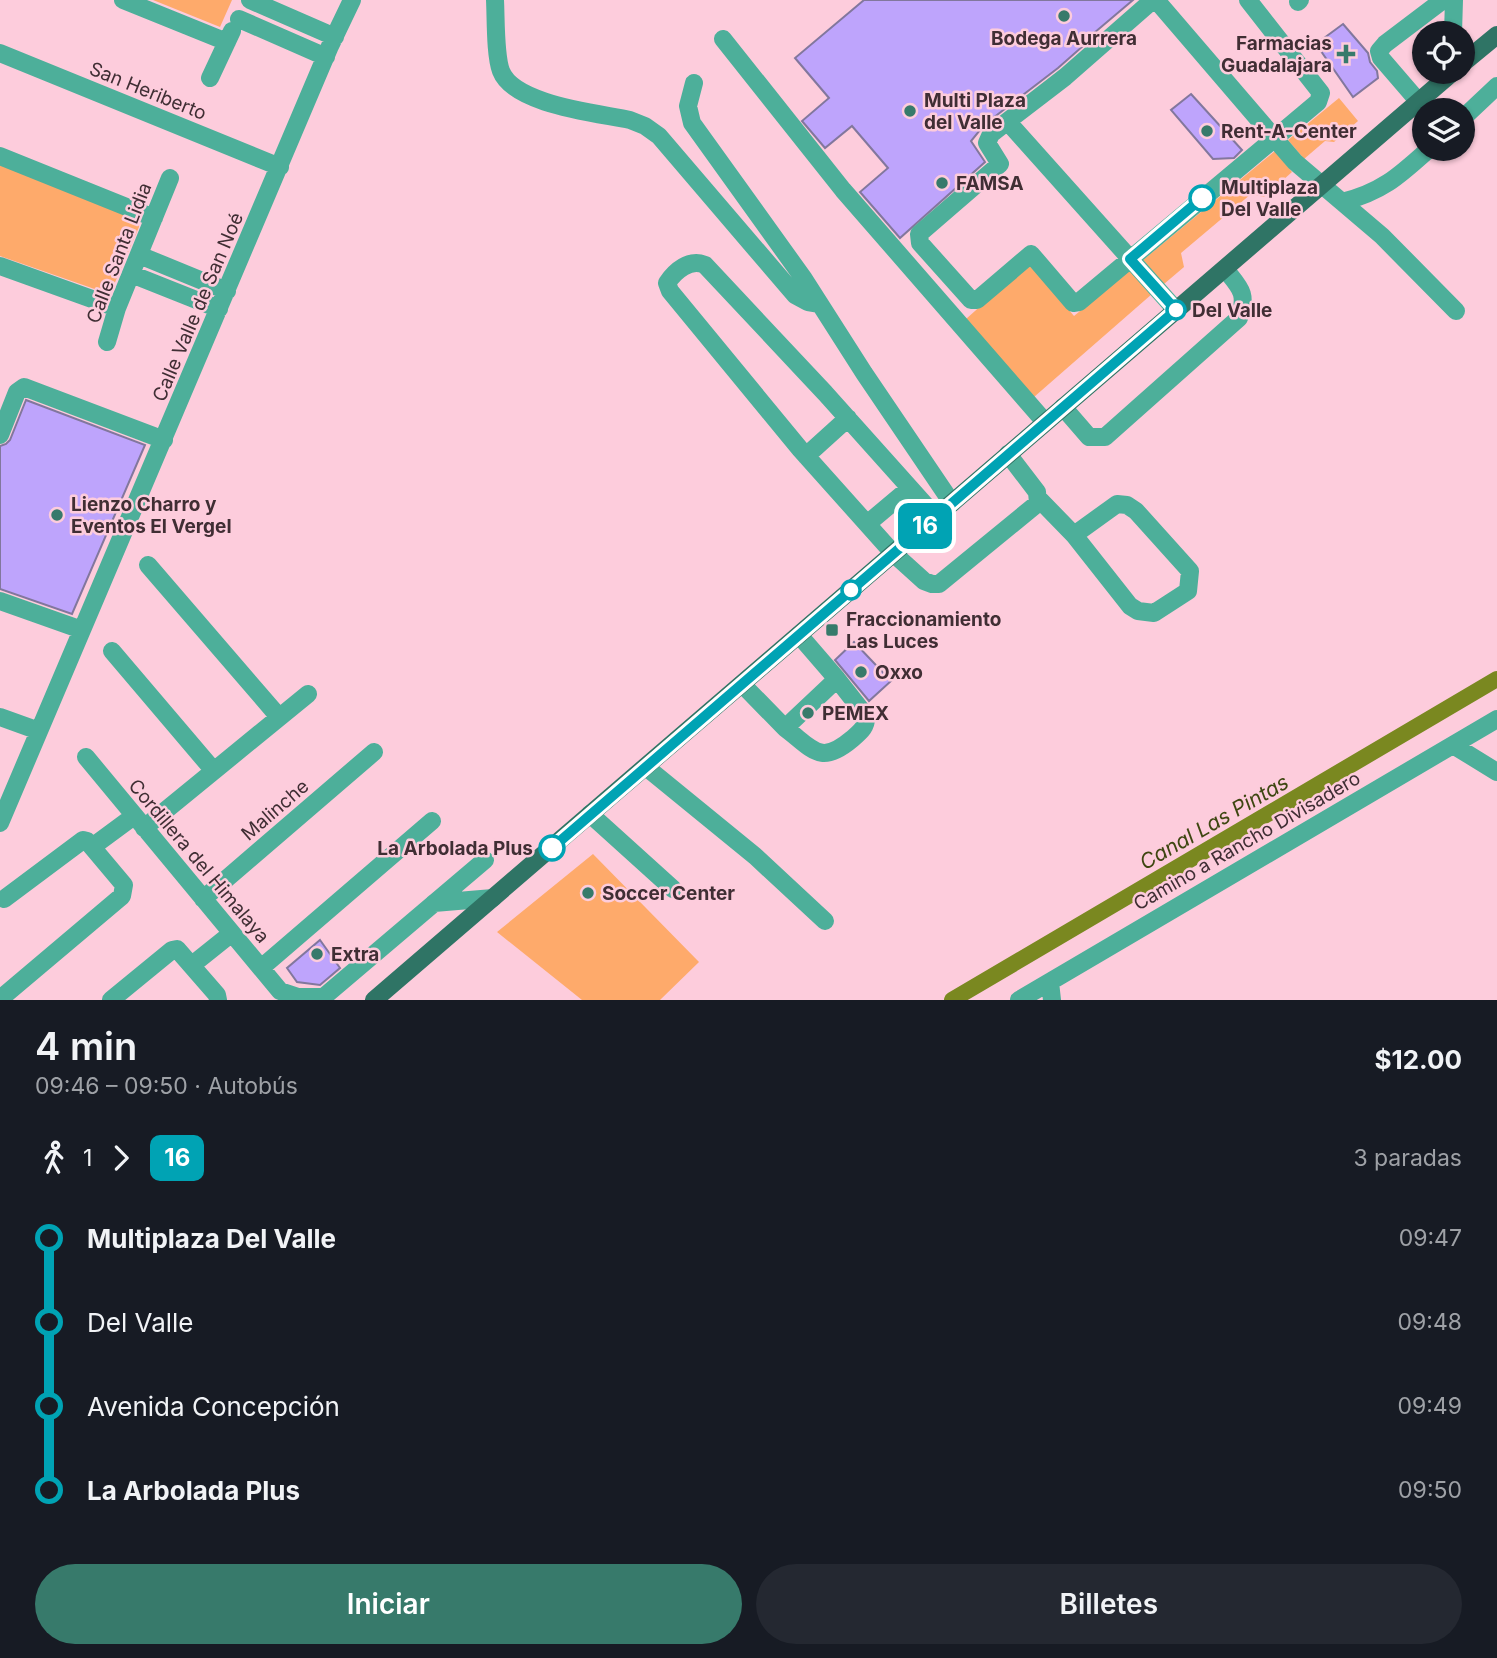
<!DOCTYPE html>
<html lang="es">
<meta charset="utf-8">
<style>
:root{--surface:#171b24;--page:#242831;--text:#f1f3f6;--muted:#9ea1a6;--accent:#377a6b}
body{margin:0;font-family:Inter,sans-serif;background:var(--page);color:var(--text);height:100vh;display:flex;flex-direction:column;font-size:26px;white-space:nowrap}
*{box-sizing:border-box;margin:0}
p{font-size:23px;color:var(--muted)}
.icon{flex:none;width:38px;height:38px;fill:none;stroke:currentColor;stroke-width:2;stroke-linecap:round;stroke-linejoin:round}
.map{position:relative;height:1000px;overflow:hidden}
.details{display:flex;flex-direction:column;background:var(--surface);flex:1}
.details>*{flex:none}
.badge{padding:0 14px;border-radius:10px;font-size:24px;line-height:46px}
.tools{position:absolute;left:1412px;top:21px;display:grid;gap:14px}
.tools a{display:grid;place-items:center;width:63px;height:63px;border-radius:50%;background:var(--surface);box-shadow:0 2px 5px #0004;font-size:35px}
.map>.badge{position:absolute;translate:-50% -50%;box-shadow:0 0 0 4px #fff}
.legs{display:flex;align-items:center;gap:10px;height:77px;padding:0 35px;font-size:23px}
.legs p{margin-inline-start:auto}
.overview{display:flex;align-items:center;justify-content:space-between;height:119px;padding:0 35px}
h1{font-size:38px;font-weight:600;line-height:52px}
.action{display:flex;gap:14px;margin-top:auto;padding:14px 35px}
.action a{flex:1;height:80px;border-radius:42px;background:var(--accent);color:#fff;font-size:28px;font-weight:600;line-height:80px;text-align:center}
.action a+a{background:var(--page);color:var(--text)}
ul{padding:0 35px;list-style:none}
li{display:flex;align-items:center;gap:24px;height:84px;font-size:26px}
li i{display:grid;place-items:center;width:10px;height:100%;margin:0 9px;background:currentColor}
li i::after{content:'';width:18px;height:18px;margin:-9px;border:5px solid;border-radius:50%;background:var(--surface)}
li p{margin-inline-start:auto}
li:first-child i{background:linear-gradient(#0000 50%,currentColor 0)}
li:last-child i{background:linear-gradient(currentColor 50%,#0000 0)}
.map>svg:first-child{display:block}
</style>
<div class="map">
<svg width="1497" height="1000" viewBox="0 0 1497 1000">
<rect width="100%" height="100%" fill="#fdccdc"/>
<path fill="#feaa6b" d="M153,0h79l-12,27z
M1339,98l19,23 -24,21 -9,-1 -21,18 -16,-19z
M1275,151l17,21 -28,25 -13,-3 -70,59 3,14 -20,17 -21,-24z
M0,163l137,54 2,10 -26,60 -7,6 -106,-37z
M1029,263l45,53 57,-47 21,25 -118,103 -68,-78z
M593,854l106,108 -39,38h-78l-85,-68z"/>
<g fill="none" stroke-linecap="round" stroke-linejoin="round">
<path stroke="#7a8820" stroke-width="16" d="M952,1000l545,-321"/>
</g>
<path fill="#bea4fc" stroke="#82779d" stroke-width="2" d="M864,0h269l-52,44 2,2 -25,22 -74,57 -13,16 14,21 -85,76 -40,-46 28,-24 -36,-42 -27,22 -23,-27 27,-23 -34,-40z
M1343,24l25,29 2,9 7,9 1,7 -25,19 -37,-53z
M1191,94l51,56 -8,8 -21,1 -42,-49z
M26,400l119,45 -73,169 -72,-25v-143l6,-2 4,-4z
M854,642l37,39 -22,20 -34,-41z
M320,940l20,28 -20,17 -23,-3 -10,-14z"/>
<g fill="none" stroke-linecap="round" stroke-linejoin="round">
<path stroke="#4daf9a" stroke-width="18" d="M123,0l104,42
M250,0l85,37
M495,0c1,19 0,55 6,71 13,34 97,42 129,49l15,6 14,10 136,159 13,7 12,2
M1153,0l-88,77 -74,57 -4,9 13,21 -81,70 1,9 51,57h6l54,-46 42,49 6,-1 239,-200 3,-9 -73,-93
M1156,0l139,162 87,74 74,75
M1298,2l2,-2
M239,19l87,38
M1453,33l1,-33
M723,39l120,151 202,232
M0,53l280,114
M210,78l22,-47
M694,83l-6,23 4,17 112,156 60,94 88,130
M1418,101l-37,-43 -2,-7 6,-7 58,-44
M1463,118l34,-32
M1008,122l168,188
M0,156l154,62
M1342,202c40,-10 57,-26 87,-53
M139,255l88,36
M0,266l117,42
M131,274l88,35
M107,342l10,-34 53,-130
M1063,407l26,30h16l134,-119c9,-25 1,-30 -14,-49
M0,435l17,-43 7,-5 140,53
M806,456l42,-38
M1039,499l35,36
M1117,504l10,1 9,6 54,60 -2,20 -34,22 -16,-2 -8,-5 -56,-71z
M936,517l-111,-124 -120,-128c-15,-7 -30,6 -38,18l3,8 130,158 93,104 31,28 8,3h7l99,-81 -1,-11 -29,-38
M867,524l43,-36
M148,565l131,152
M0,601l82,29
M112,651l102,120
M742,684l43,44 52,-49 -38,-44
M0,717l39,14
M785,728c28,21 35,38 67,11 8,-7 15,-12 14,-23l-29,-37
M1453,745l44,27
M86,757l194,234 18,6h25
M646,767l109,89 70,65
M590,814l83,75
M0,823l330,-777 22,-46
M144,828l164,-134
M92,847l42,-31
M203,899l171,-147
M434,903l59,-5
M192,965l40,-32
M261,968l171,-147
M1050,982l2,18
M0,999l122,-103 2,-11 -37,-44 -4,-1 -79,59
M111,1000l61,-50 5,-1 40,46 1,5
M320,1000l165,-140
M1019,1000l478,-281"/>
<path stroke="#2f7465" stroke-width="18" d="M1463,63l34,-28
M374,1000l1079,-928"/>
</g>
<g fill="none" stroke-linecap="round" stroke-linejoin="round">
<g stroke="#fff" stroke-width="16">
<path id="line-1" d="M552,848l624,-538 -46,-51 72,-61"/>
</g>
<use href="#line-1" stroke="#00a3b4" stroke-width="10"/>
</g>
<g fill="#377a6b" stroke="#fdccdc" stroke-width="2.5">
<circle cx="1064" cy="16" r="7"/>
<path d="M1342.5 43.5h7v7h7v7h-7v7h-7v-7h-7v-7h7z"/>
<circle cx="910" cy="111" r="7"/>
<circle cx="1207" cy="131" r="7"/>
<circle cx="942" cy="183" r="7"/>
<circle cx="57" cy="515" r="7"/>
<rect x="825" y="623" width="14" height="14" rx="3.5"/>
<circle cx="861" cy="672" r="7"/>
<circle cx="808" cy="713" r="7"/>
<circle cx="588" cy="893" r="7"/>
<circle cx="317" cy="954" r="7"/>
</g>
<g fill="#fff" stroke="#00a3b4" stroke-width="3.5">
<circle cx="1202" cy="198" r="12"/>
<circle cx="1176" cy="310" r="9"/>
<circle cx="851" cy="590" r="9"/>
<circle cx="552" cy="848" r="12"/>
</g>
<g text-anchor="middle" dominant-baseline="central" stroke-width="5" stroke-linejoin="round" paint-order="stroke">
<g font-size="19" font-weight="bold" fill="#402e34" stroke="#fdccdc" text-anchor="start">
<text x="1064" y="38" text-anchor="middle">Bodega Aurrera</text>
<text x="1332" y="43" text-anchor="end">Farmacias<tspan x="1332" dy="22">Guadalajara</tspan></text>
<text x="924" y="100">Multi Plaza<tspan x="924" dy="22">del Valle</tspan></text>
<text x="1221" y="131">Rent-A-Center</text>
<text x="956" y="183">FAMSA</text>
<text x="71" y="504">Lienzo Charro y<tspan x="71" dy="22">Eventos El Vergel</tspan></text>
<text x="846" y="619">Fraccionamiento<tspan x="846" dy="22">Las Luces</tspan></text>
<text x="875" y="672">Oxxo</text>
<text x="822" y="713">PEMEX</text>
<text x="602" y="893">Soccer Center</text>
<text x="331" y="954">Extra</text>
</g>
<g font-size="19" fill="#402e34" stroke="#fdccdc">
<text transform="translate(148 91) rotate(22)">San Heriberto</text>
<text transform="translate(119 253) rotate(-69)">Calle Santa Lidia</text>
<text transform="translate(198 307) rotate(-67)">Calle Valle de San Noé</text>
<text transform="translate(275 810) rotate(-41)">Malinche</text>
<text transform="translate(1247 841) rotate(-30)">Camino a Rancho Divisadero</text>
<text transform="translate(199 861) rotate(50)">Cordillera del Himalaya</text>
</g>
<g font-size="19" font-weight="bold" fill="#402e34" stroke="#fdccdc" text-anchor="start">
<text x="1221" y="187">Multiplaza<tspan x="1221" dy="22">Del Valle</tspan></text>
<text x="1192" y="310">Del Valle</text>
<text x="533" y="848" text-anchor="end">La Arbolada Plus</text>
</g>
<g font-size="21" font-style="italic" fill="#3e4611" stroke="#fdccdc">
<text transform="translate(1214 822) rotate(-30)">Canal Las Pintas</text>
</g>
</g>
</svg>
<div class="tools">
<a><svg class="icon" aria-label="locate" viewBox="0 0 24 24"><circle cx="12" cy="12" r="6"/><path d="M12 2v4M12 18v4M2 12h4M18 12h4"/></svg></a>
<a><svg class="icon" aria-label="layers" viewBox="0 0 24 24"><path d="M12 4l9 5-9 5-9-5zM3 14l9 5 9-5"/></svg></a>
</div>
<b class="badge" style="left:925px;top:526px;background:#00a3b4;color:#fff">16</b>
</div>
<section class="details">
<div class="overview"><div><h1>4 min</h1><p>09:46 – 09:50 · Autobús</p></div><b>$12.00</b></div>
<div class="legs"><svg class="icon" aria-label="walk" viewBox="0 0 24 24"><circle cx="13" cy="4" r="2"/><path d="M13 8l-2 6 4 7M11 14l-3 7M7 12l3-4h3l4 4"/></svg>1<svg class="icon" aria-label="forward" viewBox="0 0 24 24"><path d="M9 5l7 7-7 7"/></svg><b class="badge" style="background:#00a3b4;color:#fff">16</b><p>3 paradas</p></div>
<ul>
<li><i style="color:#00a3b4"></i><b>Multiplaza Del Valle</b><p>09:47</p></li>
<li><i style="color:#00a3b4"></i><span>Del Valle</span><p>09:48</p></li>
<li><i style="color:#00a3b4"></i><span>Avenida Concepción</span><p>09:49</p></li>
<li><i style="color:#00a3b4"></i><b>La Arbolada Plus</b><p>09:50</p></li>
</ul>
<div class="action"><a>Iniciar</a><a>Billetes</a></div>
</section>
